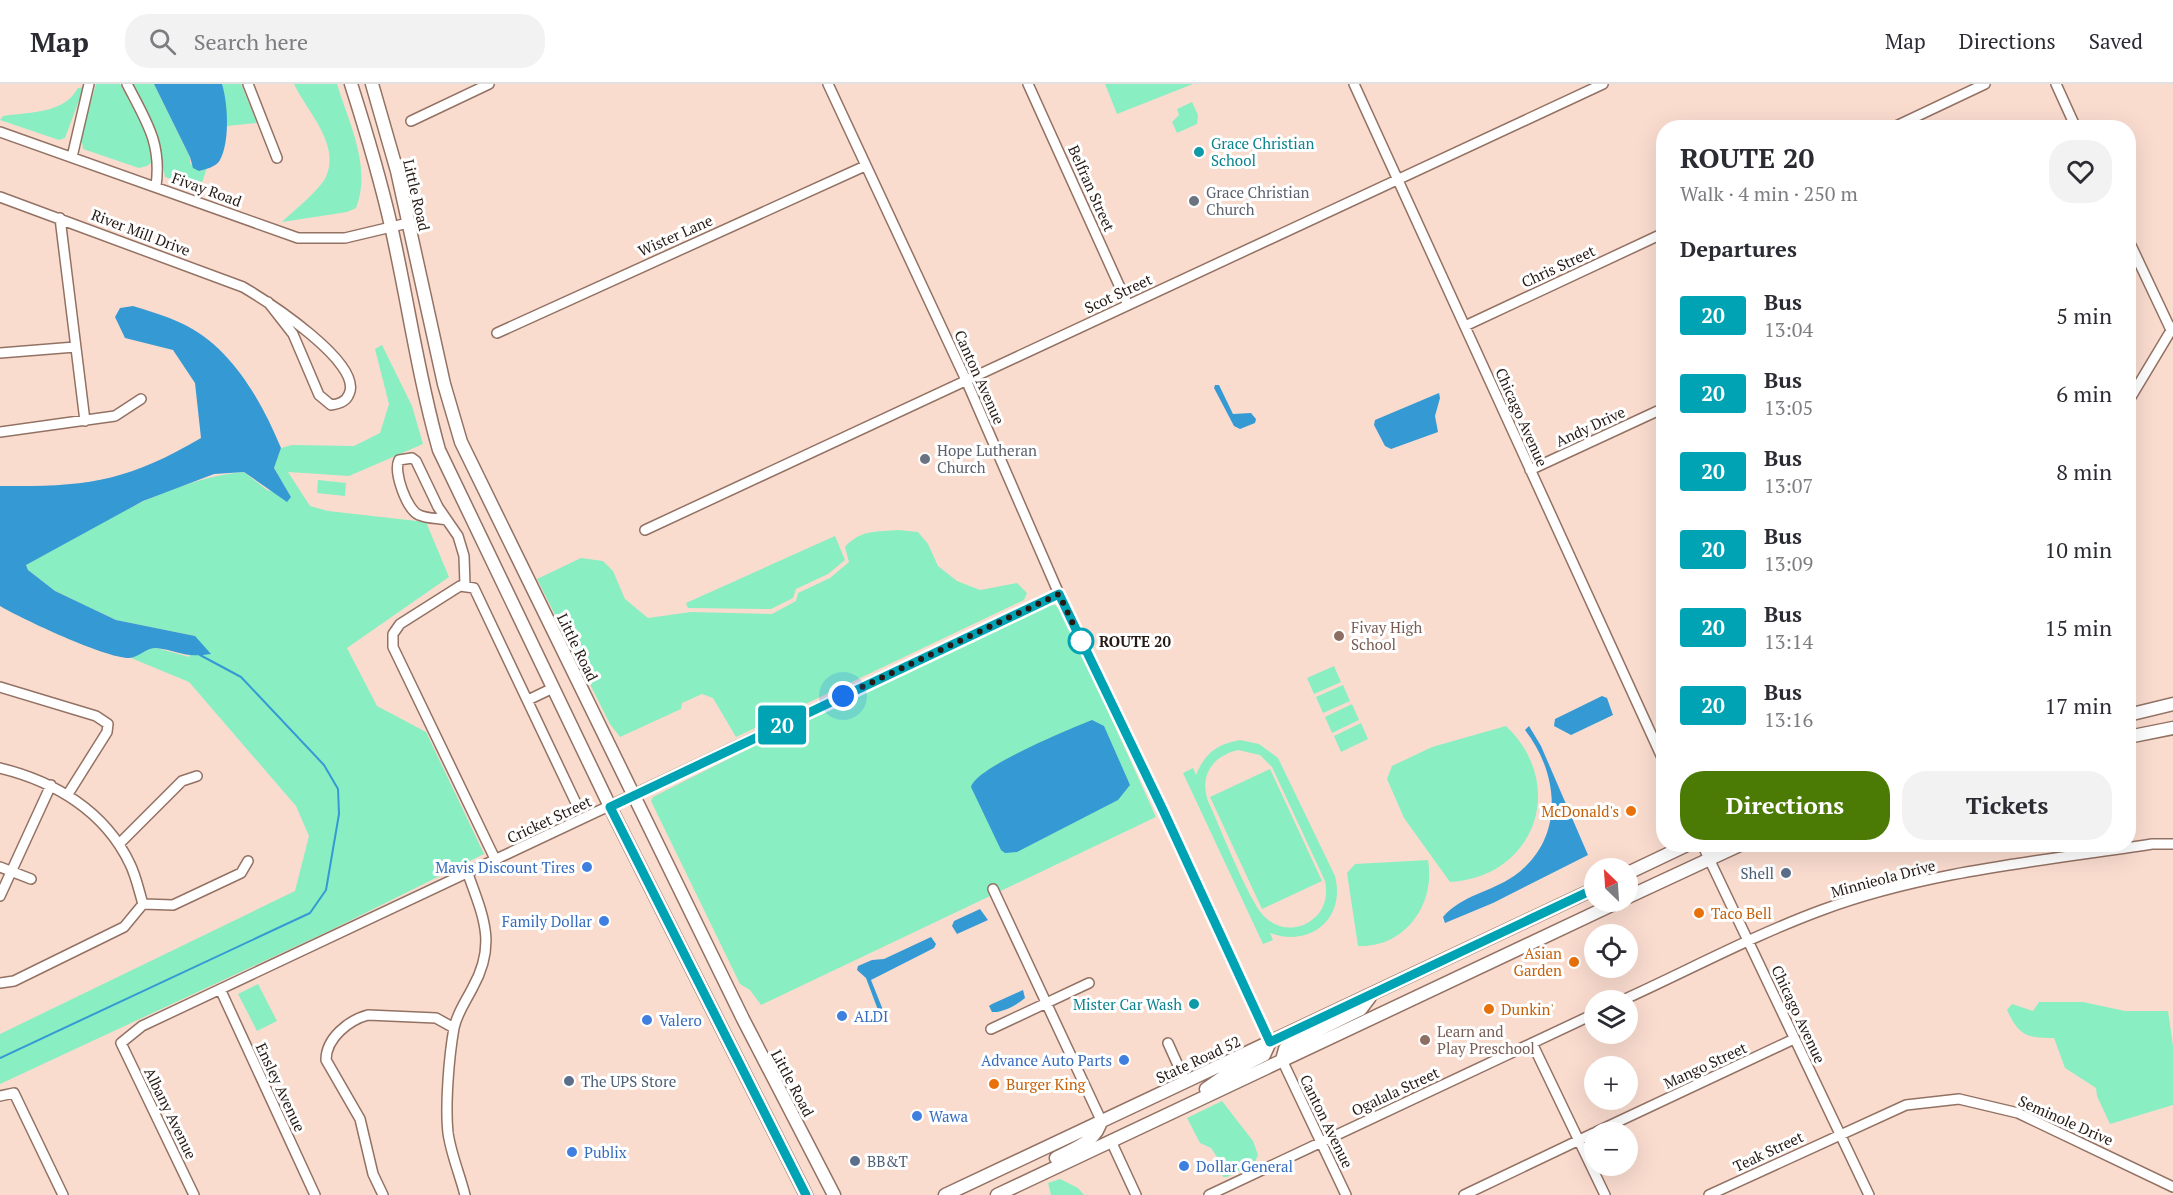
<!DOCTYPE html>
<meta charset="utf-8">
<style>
:root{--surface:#fff;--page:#f2f2f3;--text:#2b2b33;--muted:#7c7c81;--line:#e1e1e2;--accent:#4b7b05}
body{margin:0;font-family:"PT Serif",serif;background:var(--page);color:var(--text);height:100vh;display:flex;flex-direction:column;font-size:22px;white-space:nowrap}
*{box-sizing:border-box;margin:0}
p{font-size:20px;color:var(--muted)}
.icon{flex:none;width:33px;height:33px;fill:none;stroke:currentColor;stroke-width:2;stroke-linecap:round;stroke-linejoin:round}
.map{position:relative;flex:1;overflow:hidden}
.panel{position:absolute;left:1656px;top:36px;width:480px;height:732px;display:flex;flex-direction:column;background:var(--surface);border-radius:24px;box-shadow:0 6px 24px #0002}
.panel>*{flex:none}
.badge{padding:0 12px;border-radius:4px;font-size:21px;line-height:39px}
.needle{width:39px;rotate:335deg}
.tools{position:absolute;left:1584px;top:774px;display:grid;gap:12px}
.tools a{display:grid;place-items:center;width:54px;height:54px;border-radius:50%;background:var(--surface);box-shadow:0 6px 24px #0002;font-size:30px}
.you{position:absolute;width:30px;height:30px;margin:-15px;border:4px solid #fff;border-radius:50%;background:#1a73e8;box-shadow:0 0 0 9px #1a73e833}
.map>.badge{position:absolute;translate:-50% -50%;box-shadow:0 0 0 3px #fff}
h2{padding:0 24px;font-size:22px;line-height:54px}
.round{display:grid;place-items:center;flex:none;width:63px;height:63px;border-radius:24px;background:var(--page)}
.summary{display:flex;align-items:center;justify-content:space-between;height:102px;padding:0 24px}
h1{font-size:28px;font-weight:700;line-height:45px}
.primary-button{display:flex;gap:12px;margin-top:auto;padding:12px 24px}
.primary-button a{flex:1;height:69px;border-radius:24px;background:var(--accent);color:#fff;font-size:24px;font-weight:700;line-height:69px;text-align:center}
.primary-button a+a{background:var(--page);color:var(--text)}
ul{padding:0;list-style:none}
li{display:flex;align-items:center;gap:18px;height:78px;padding:0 24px}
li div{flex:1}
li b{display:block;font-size:22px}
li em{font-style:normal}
li .badge{min-width:66px;font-weight:700;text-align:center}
header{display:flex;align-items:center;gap:36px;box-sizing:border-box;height:84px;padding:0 30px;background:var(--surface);border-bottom:2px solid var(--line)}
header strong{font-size:28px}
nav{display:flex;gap:33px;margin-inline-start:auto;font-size:21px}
.search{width:420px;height:54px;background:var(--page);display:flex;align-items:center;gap:15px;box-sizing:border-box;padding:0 21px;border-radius:24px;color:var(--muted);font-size:22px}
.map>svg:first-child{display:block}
</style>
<header>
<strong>Map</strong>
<div class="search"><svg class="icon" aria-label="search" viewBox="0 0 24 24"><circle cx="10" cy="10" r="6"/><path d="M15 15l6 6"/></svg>Search here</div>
<nav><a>Map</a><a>Directions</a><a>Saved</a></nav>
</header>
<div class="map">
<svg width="2173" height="1111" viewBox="0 0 2173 1111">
<rect width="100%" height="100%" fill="#fadccf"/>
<path fill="#89eec2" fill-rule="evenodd" d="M96,0h24l30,55 4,21 -7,6 -8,2 -56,-19 -2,-13z
M132,0h22l36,73v6l9,8 8,-3 -7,20 -35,-11 -8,-45z
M222,0h19l16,39 -30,3z
M294,0h43c12,39 35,84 19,124l-9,4 -65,10c11,-11 41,-34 45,-48 12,-32 -21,-64 -33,-90z
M1105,0h88l-76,30z
M84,3l-19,51 -6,2 -59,-20 3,-4c26,-4 61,-2 75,-28z
M1192,18l6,13 -1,9 -20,9 -5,-11 7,-7 -2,-6z
M382,261l30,61 11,38 -74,32 -61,-4 22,34 18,5 98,11 23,55 -102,71 30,58 49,26 58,122 -151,75 -333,155v-50l295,-143 14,-55 -13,-30 -107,-124 -58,-24 22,-11 36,10 6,-21 -79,-16 -61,-29 -27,-21 -2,-6c62,-36 147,-86 218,-92l23,18 24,7 -17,-29 7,-20 11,-3 62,1 26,-13 9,-29 -14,-55z
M318,396l28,3 -1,13 -28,-3z
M899,446l19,2 10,12 10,22 19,15 23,9 37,-7 10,10 -3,7 -288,137 -23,-39 -11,-4 -20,9 -1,6 -61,28 -10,-13 -73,-145 44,-21 22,3 10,10 12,28 23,19 43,-6 81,2 24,-13 2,-8 32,-15 19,-16 -4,-15c16,-18 32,-15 54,-17z
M835,452l10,24 -17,14 -32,15 -3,9 -22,11 -83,-1 -2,-5z
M1050,521h5l8,7 93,205 -395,188 -11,-15 -10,-6 -89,-183 2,-4 115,-58z
M1334,582l7,16 -27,12 -7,-16z
M1343,601l7,16 -27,12 -7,-16z
M1352,620l7,16 -27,13 -7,-16z
M1361,639l7,16 -27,13 -7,-16z
M1506,642c62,59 29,151 -56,156l-46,-64 -17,-39 5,-13 40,-19z
M1240,656l19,4 19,14 57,118c11,43 -25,72 -65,57l3,7 -10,4 -80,-171 10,-5 3,7c9,-22 21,-31 44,-35zM1238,666l22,5 12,12 53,114c3,14 0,29 -12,38 -14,12 -34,11 -47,-1 -16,-13 -47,-94 -58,-117 -9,-26 5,-45 30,-51z
M1270,685l52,112 -60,28 -52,-112z
M1428,776c8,44 -23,88 -70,86l-11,-73 8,-9z
M258,900l19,37 -20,10 -19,-37z
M2039,918h44l42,9h43l5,35v59l-63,19 -13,-28 -1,-8 -31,-20 -11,-30c-27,0 -35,-2 -47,-28l5,-6 21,7z
M1222,1017l31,40 5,14 -4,9 -27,13h-4l-4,-17 -8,-12 -11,-5 -13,-25z
M1060,1095l18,9 6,7h-33l-3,-12z"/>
<path fill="#3599d3" d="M154,0h68c6,20 8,57 -2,76 -4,7 -14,9 -21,11l-6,-3 -3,-11z
M133,222c16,5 33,10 48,17 50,23 80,77 100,125l-7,20 17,29 -4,5 -43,-30 -30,2 -71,27 -117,64 2,5 27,21 61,29 79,16 16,18c-28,4 -31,-3 -55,-6 -9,-1 -17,9 -26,10 -23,1 -108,-39 -130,-52v-120c86,1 126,-4 201,-48l-6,-55 -22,-33 -48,-12 -10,-21 5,-9z
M1215,301h4l14,29 18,-1 5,6 -1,4 -15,6 -6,-3 -20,-38z
M1439,309l1,5 -5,18 3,16 -47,17 -6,-3 -11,-21 1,-5z
M1602,612l5,2 6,17 -42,20 -17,-9 1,-7z
M1092,636l12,6 26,59 -12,15 -101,52 -12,1 -4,-3 -30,-63c5,-20 99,-58 121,-67z
M1529,642l12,20 47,109 -95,48 -48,20 -2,-6c19,-22 48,-25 71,-41 51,-36 46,-101 11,-146z
M980,825l8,11 -31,14 -5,-8 2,-5z
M931,853l5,7 -2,4 -63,32 12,30h-5l-12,-32 -9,-8 1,-4 14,-6 12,-1z
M1023,906l2,8c-8,7 -23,15 -33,14l-3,-6 3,-2z"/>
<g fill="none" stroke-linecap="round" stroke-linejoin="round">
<path stroke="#3599d3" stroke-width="2" d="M0,974l310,-145 16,-23 13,-76 -1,-25 -14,-24 -83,-88 -41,-22"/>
<g stroke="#937264" stroke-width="12">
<path id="minor" d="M127,0c19,37 35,59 29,102
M248,0l29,74
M828,0l138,296 93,214 104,216 107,232
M1028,0l100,221
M1354,0l310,678
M2056,0l20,44
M411,37l78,-37
M1892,44l93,-44
M0,48l298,106h47l63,-15
M72,73l17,-73
M0,113l243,90c22,13 121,76 106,107 -3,8 -10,10 -18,11l-12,-10 -26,-61 -25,-32
M60,134l25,203
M2128,155l43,91
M1465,242l199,-93
M497,249l368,-167
M0,269l75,-6
M2128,318l45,-75
M0,348l115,-16 26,-17
M1530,386l134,-62
M447,436c-9,-2 -19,-1 -28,-5 -12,-5 -26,-43 -20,-55l13,-2 4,3 22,46 20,29 6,20 1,29
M645,446l958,-446
M0,603l96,29 12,8 -1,8 -39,62
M528,616l25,-12
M0,684c54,13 105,43 130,96 6,12 9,27 13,40
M119,760l63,-63 15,-5
M1702,760l167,351
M496,777l-103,-214v-13l7,-10 60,-38 14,2 102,215
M0,783l31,12
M993,805l108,231
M0,812l51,-111
M0,899l14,-2 110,-54 19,-23 30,1 68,-32 7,-12
M221,907l94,204
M1623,916c66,-30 131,-65 199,-90 105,-39 220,-49 330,-66h21
M991,945l98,-46
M1168,959l17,38
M1532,959l73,152
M1282,976l64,135
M0,1012l14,-3 49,102
M1596,1048l198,-93
M1111,1057l25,54
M194,1111l-73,-152 21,-17 917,-432
M383,1111l-10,-21 -13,-55 -34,-59c0,-22 23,-40 42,-45l68,3 18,10
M465,1111c-5,-20 -14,-41 -17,-62 -3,-28 1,-77 6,-105 3,-15 12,-27 19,-41 24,-43 10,-71 -5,-113
M1209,1111l385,-181
M1464,1111l130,-62
M1709,1111l197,-90 53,-6 59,14 155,74"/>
</g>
<g stroke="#937264" stroke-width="15">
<path id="major" d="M351,0c15,47 29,94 40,142 17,75 27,150 48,224l177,369 190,376
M372,0l25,87 47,213 17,58 282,577 91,176
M2128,631l45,-11
M2128,653l45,-9
M1628,789l61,-29
M1628,813l114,-53
M1282,976l3,-11 7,-6 69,-34 9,-12
M1206,1005l23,-16 35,-18 6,-13
M1056,1074c17,-9 42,-17 45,-38
M945,1111l649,-306
M997,1111l621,-293"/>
</g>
<use href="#minor" stroke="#fff" stroke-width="9"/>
<use href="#major" stroke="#fff" stroke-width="12"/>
</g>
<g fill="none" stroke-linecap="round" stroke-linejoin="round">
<g stroke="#fff" stroke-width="14">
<path id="line" d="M806,1111l-196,-388 449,-213 104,216 107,232 324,-153"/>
</g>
<use href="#line" stroke="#00a3b4" stroke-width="9"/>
<path stroke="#271a14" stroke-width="6" stroke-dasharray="0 10.8" d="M843,612l216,-102 22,47"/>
</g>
<g fill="#0f9aa8" stroke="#fff" stroke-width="2">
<circle cx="1199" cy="68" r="6"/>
<circle cx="1194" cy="920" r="6"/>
</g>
<g fill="#6b7280" stroke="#fff" stroke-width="2">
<circle cx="1194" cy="117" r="6"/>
<circle cx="925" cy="375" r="6"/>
</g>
<g fill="#8d6e63" stroke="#fff" stroke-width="2">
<circle cx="1339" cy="552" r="6"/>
<circle cx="1425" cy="956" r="6"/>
</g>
<circle fill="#fff" stroke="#00a3b4" stroke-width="3" cx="1081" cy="557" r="12"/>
<g fill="#e8710a" stroke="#fff" stroke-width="2">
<circle cx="1631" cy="727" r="6"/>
<circle cx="1699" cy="829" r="6"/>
<circle cx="1574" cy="878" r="6"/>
<circle cx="1489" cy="925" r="6"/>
<circle cx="994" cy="1000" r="6"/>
</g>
<g fill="#3f7fe0" stroke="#fff" stroke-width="2">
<circle cx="587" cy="783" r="6"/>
<circle cx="604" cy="837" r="6"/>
<circle cx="842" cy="932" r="6"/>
<circle cx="647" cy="936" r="6"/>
<circle cx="1124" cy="976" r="6"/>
<circle cx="917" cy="1032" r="6"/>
<circle cx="572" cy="1068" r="6"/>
<circle cx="1184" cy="1082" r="6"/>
</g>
<g fill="#5c6f8a" stroke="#fff" stroke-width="2">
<circle cx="1786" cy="789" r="6"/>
<circle cx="569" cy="997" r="6"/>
<circle cx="855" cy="1077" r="6"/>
</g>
<g text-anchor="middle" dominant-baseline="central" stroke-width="6" stroke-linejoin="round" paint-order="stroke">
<g font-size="15" fill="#0d838f" stroke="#fff" text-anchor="start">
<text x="1211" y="59">Grace Christian<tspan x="1211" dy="17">School</tspan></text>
<text x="1182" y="920" text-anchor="end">Mister Car Wash</text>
</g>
<g font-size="15" fill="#271a14" stroke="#fff">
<text transform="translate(1092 104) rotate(66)">Belfran Street</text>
<text transform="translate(207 105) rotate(20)">Fivay Road</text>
<text transform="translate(417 111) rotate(77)">Little Road</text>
<text transform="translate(141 148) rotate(21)">River Mill Drive</text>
<text transform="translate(675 151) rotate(-24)">Wister Lane</text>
<text transform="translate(1558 182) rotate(-25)">Chris Street</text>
<text transform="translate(1118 209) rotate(-25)">Scot Street</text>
<text transform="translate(980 293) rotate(66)">Canton Avenue</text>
<text transform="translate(1522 333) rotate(66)">Chicago Avenue</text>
<text transform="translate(1590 342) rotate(-25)">Andy Drive</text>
<text transform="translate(578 563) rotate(64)">Little Road</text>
<text transform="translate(549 735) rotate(-25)">Cricket Street</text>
<text transform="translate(1883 794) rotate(-15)">Minnieola Drive</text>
<text transform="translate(1799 930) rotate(65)">Chicago Avenue</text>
<text transform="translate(1198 975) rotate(-25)">State Road 52</text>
<text transform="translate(1705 981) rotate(-25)">Mango Street</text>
<text transform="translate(793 999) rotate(62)">Little Road</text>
<text transform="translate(281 1003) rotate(65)">Ensley Avenue</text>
<text transform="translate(1395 1007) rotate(-25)">Ogalala Street</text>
<text transform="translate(171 1029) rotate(64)">Albany Avenue</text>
<text transform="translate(2066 1036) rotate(24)">Seminole Drive</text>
<text transform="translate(1327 1037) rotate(64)">Canton Avenue</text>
<text transform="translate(1768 1067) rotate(-25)">Teak Street</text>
</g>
<g font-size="15" fill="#5b616d" stroke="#fff" text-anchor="start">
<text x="1206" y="108">Grace Christian<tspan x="1206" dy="17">Church</tspan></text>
<text x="937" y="366">Hope Lutheran<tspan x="937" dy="17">Church</tspan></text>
</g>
<g font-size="15" fill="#785e54" stroke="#fff" text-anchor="start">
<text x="1351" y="543">Fivay High<tspan x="1351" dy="17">School</tspan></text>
<text x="1437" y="947">Learn and<tspan x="1437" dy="17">Play Preschool</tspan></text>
</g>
<g font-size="15" font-weight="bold" fill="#271a14" stroke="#fff" text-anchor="start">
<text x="1099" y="557">ROUTE 20</text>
</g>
<g font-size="15" fill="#c56008" stroke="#fff" text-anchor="start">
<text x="1619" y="727" text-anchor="end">McDonald's</text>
<text x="1711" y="829">Taco Bell</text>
<text x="1562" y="869" text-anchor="end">Asian<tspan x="1562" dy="17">Garden</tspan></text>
<text x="1501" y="925">Dunkin'</text>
<text x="1006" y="1000">Burger King</text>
</g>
<g font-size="15" fill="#366cbe" stroke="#fff" text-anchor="start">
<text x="575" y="783" text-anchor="end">Mavis Discount Tires</text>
<text x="592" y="837" text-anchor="end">Family Dollar</text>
<text x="854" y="932">ALDI</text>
<text x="659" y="936">Valero</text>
<text x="1112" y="976" text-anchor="end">Advance Auto Parts</text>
<text x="929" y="1032">Wawa</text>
<text x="584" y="1068">Publix</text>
<text x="1196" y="1082">Dollar General</text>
</g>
<g font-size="15" fill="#4e5e75" stroke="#fff" text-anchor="start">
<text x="1774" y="789" text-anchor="end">Shell</text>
<text x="581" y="997">The UPS Store</text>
<text x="867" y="1077">BB&amp;T</text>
</g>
</g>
</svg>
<div class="tools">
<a><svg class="needle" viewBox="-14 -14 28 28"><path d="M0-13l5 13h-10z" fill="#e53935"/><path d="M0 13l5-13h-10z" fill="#7c7c81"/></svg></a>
<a><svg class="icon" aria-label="locate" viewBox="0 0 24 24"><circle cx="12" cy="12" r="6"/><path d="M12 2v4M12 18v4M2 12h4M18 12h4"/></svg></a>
<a><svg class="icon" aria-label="layers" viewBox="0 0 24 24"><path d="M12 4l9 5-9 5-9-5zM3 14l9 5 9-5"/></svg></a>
<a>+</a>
<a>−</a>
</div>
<div class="you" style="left:843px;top:612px"></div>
<b class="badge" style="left:782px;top:641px;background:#00a3b4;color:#fff">20</b>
<section class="panel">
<div class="summary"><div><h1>ROUTE 20</h1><p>Walk · 4 min · 250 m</p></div><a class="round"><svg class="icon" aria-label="heart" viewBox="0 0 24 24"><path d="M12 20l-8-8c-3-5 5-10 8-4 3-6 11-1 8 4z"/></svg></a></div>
<h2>Departures</h2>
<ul>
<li><span class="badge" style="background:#00a3b4;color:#fff">20</span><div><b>Bus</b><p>13:04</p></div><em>5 min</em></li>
<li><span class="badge" style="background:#00a3b4;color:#fff">20</span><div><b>Bus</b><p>13:05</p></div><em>6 min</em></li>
<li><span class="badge" style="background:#00a3b4;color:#fff">20</span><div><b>Bus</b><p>13:07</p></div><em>8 min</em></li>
<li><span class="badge" style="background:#00a3b4;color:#fff">20</span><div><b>Bus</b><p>13:09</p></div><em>10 min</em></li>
<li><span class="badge" style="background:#00a3b4;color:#fff">20</span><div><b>Bus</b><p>13:14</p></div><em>15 min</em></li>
<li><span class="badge" style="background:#00a3b4;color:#fff">20</span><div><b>Bus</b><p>13:16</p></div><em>17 min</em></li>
</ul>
<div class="primary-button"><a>Directions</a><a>Tickets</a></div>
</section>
</div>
